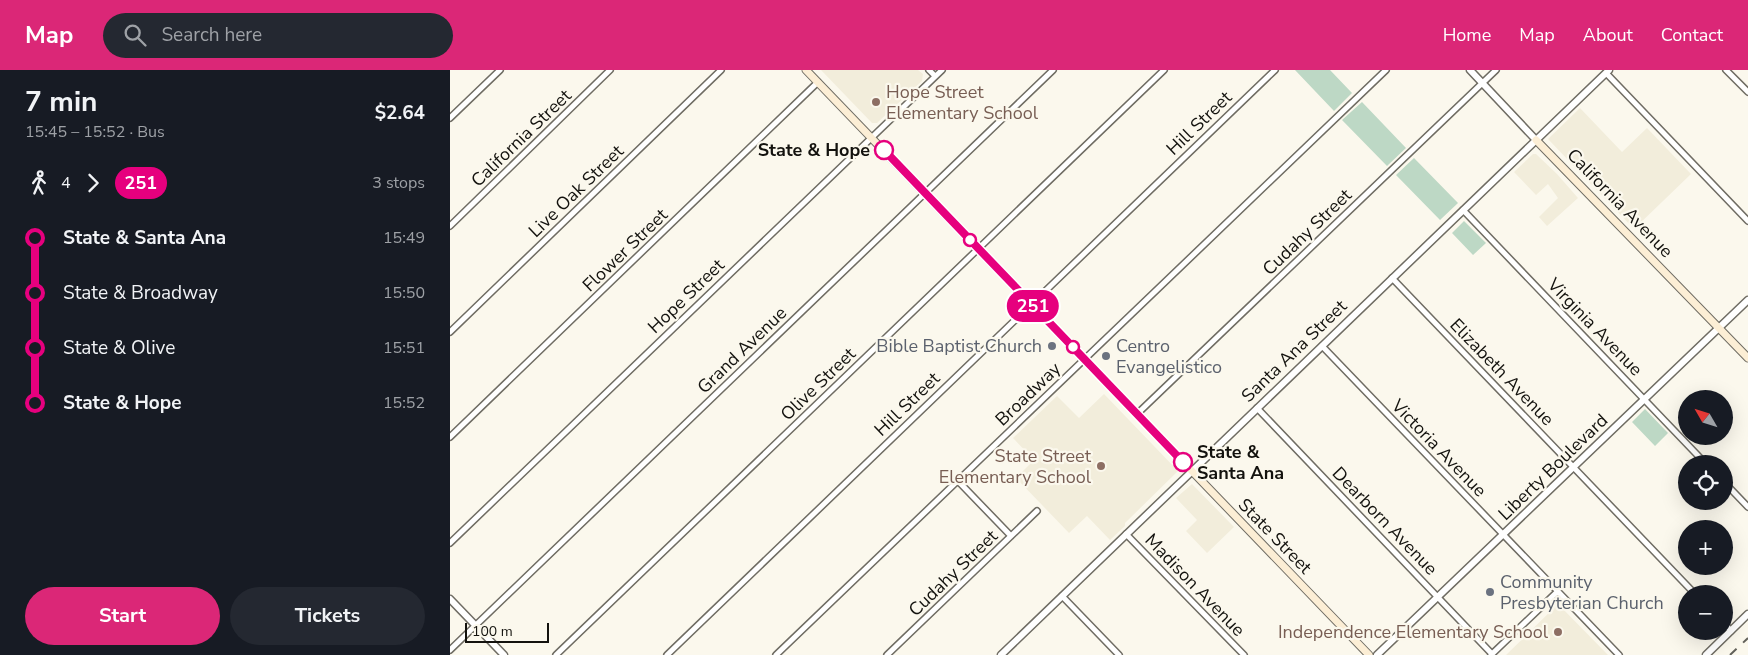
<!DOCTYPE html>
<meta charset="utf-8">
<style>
:root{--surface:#171b24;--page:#242831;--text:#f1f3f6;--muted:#9ea1a6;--accent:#db2777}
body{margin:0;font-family:"Nunito Sans",sans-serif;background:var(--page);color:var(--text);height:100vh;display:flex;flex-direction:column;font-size:19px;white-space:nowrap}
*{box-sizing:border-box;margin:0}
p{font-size:16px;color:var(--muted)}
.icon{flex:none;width:28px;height:28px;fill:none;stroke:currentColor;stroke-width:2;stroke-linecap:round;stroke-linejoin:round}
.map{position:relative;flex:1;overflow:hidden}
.panel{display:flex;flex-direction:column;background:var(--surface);width:450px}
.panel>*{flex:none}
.badge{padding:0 10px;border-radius:16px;font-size:18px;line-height:32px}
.needle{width:32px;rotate:309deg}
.tools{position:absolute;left:1228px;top:320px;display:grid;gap:10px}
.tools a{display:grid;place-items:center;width:55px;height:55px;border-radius:50%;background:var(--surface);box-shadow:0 5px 20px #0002;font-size:25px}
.scale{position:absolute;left:15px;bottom:12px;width:84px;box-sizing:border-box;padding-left:5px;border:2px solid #13120e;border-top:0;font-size:14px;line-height:18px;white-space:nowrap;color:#13120e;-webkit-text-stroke:4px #fbf8ed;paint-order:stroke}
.map>.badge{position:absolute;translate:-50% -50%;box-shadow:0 0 0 2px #fff}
.legs{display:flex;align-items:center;gap:8px;height:55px;padding:0 25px;font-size:16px}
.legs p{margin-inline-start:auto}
.summary{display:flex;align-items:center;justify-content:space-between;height:85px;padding:0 25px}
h1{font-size:28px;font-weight:700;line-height:38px}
.action{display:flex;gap:10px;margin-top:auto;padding:10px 25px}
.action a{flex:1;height:58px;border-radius:30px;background:var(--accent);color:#fff;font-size:20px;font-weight:700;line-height:58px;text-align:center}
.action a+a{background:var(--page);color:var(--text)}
ul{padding:0 25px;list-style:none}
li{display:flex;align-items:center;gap:18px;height:55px;font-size:19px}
li i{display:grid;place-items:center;width:8px;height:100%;margin:0 6px;background:currentColor}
li i::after{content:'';width:12px;height:12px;margin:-6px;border:4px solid;border-radius:50%;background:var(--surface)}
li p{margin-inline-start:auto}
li:first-child i{background:linear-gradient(#0000 50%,currentColor 0)}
li:last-child i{background:linear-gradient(currentColor 50%,#0000 0)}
header{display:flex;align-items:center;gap:30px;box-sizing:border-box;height:70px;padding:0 25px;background:var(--accent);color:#fff}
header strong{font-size:24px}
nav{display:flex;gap:28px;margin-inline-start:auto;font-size:18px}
.search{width:350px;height:45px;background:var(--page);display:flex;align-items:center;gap:12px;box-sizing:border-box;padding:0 18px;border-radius:28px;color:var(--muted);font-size:19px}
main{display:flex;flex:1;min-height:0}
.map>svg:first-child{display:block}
</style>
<header>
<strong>Map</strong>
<div class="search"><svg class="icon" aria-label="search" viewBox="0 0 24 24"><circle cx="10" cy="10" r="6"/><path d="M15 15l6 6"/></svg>Search here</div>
<nav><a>Home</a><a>Map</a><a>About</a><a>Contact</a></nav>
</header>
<main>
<section class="panel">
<div class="summary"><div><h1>7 min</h1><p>15:45 – 15:52 · Bus</p></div><b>$2.64</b></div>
<div class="legs"><svg class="icon" aria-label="walk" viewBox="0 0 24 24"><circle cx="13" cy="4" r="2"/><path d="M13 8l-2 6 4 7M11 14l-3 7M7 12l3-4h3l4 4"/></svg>4<svg class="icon" aria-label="forward" viewBox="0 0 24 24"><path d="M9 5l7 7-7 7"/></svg><b class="badge" style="background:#e6007e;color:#fff">251</b><p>3 stops</p></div>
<ul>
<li><i style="color:#e6007e"></i><b>State &amp; Santa Ana</b><p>15:49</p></li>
<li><i style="color:#e6007e"></i><span>State &amp; Broadway</span><p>15:50</p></li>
<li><i style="color:#e6007e"></i><span>State &amp; Olive</span><p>15:51</p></li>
<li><i style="color:#e6007e"></i><b>State &amp; Hope</b><p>15:52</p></li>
</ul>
<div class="action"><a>Start</a><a>Tickets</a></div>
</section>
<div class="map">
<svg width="1298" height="585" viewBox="0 0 1298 585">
<rect width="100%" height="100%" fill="#fbf8ed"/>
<path fill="#f2eddb" d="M371,0h97l5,4 -1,7 -45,42h-5z
M1130,38l42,44 25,-24 44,46 -57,55 -86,-90z
M1083,84h3l21,20 21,24 -31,28 -8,-9 19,-19 -10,-14 -12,11 -22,-23z
M654,324l74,77 -53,52v3l-15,14 -23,-24 -18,17 -53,-55 18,-18 -21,-22 44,-42 22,22z
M742,414l42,43 -27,26 -21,-22 11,-11 -21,-22z
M1106,536h4l48,49h-102z"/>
<path fill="#bdd8c5" d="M845,0h35l22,23 -18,18z
M912,32l44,46 -19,18 -45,-46z
M964,88l44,45 -18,17 -44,-45z
M1014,151l22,22 -13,12 -21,-22z
M1195,339l23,24 -13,13 -23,-24z"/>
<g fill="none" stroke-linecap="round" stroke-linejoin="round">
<g stroke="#6f6c63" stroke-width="8">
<path id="minor" d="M479,0l6,6
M1276,0l22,22
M1156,3l142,148
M0,48l50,-48
M1013,140l243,254
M0,156l160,-156
M942,208l303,316
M0,262l271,-262
M872,276l297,309
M807,338l235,246
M687,344l359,-344
M0,367l368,-355
M508,411l53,55
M1274,412l24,25
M676,464l118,121
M0,473l492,-473
M612,526l57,59
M1274,553l7,8
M0,580l603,-580
M106,585l608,-585
M217,585l608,-585
M326,585l610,-585
M437,585l150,-144
M1041,585l67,-64"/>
</g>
<g stroke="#6f6c63" stroke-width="9">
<path id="tertiary" d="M1020,0l66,70
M0,529l54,56
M551,585l608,-585
M927,585l371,-355
M1256,585l42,-41"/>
</g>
<g stroke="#6f6c63" stroke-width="9">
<path id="secondary" d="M356,0l563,585
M1086,70l212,218"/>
</g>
<use href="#minor" stroke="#fff" stroke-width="5"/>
<use href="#tertiary" stroke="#fff" stroke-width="6"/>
<use href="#secondary" stroke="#fceed5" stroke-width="7"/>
<path stroke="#62615a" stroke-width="2" stroke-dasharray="9 9" stroke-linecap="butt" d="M1280,585l18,-17"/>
</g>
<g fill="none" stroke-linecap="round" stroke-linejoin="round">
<g stroke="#fff" stroke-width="11">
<path id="line-1" d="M434,80l299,312"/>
</g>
<use href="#line-1" stroke="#e6007e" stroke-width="8"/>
</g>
<g fill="#8d6e63" stroke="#fbf8ed" stroke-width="2">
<circle cx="426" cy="32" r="5"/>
<circle cx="651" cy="396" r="5"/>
<circle cx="1108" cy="562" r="5"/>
</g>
<g fill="#fff" stroke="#e6007e" stroke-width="2.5">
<circle cx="434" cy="80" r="9"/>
<circle cx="520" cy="170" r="6"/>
<circle cx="623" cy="277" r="6"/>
<circle cx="733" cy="392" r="9"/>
</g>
<g fill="#6b7280" stroke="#fbf8ed" stroke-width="2">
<circle cx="602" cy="276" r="5"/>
<circle cx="656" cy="286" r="5"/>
<circle cx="1040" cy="522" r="5"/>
</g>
<g text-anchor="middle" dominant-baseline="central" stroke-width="4.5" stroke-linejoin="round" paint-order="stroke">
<g font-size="18" fill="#785e54" stroke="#fbf8ed" text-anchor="end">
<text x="436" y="22" text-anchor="start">Hope Street<tspan x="436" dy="21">Elementary School</tspan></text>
<text x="641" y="386">State Street<tspan x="641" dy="21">Elementary School</tspan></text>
<text x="1098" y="562">Independence Elementary School</text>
</g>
<g font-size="18" fill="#13120e" stroke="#fbf8ed">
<text transform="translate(749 53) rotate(-44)">Hill Street</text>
<text transform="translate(71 68) rotate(-44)">California Street</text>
<text transform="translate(126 121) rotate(-44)">Live Oak Street</text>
<text transform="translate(1170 133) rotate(46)">California Avenue</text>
<text transform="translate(857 162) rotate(-44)">Cudahy Street</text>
<text transform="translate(175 180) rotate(-44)">Flower Street</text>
<text transform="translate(236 226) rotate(-44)">Hope Street</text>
<text transform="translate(1145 257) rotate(46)">Virginia Avenue</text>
<text transform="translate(292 280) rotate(-44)">Grand Avenue</text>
<text transform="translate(844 281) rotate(-44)">Santa Ana Street</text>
<text transform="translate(1052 302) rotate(46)">Elizabeth Avenue</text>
<text transform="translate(368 314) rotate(-44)">Olive Street</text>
<text transform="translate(578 324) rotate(-44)">Broadway</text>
<text transform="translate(457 334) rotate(-44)">Hill Street</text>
<text transform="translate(989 378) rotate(46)">Victoria Avenue</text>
<text transform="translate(1103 397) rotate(-44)">Liberty Boulevard</text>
<text transform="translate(935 451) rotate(46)">Dearborn Avenue</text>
<text transform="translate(825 466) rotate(46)">State Street</text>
<text transform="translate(503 503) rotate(-44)">Cudahy Street</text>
<text transform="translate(745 515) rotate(46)">Madison Avenue</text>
</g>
<g font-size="18" font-weight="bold" fill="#13120e" stroke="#fbf8ed" text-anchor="end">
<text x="420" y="80">State &amp; Hope</text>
<text x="747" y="382" text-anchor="start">State &amp;<tspan x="747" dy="21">Santa Ana</tspan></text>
</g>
<g font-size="18" fill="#5b616d" stroke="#fbf8ed" text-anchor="start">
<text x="592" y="276" text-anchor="end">Bible Baptist Church</text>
<text x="666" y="276">Centro<tspan x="666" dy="21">Evangelistico</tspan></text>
<text x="1050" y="512">Community<tspan x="1050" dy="21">Presbyterian Church</tspan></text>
</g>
</g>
</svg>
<div class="tools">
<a><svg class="needle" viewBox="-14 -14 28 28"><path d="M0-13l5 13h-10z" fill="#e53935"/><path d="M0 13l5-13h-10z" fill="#9ea1a6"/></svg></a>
<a><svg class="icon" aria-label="locate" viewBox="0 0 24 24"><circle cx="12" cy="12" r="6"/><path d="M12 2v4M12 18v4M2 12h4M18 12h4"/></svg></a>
<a>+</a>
<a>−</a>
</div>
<div class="scale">100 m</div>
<b class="badge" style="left:583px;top:236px;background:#e6007e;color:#fff">251</b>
</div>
</main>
